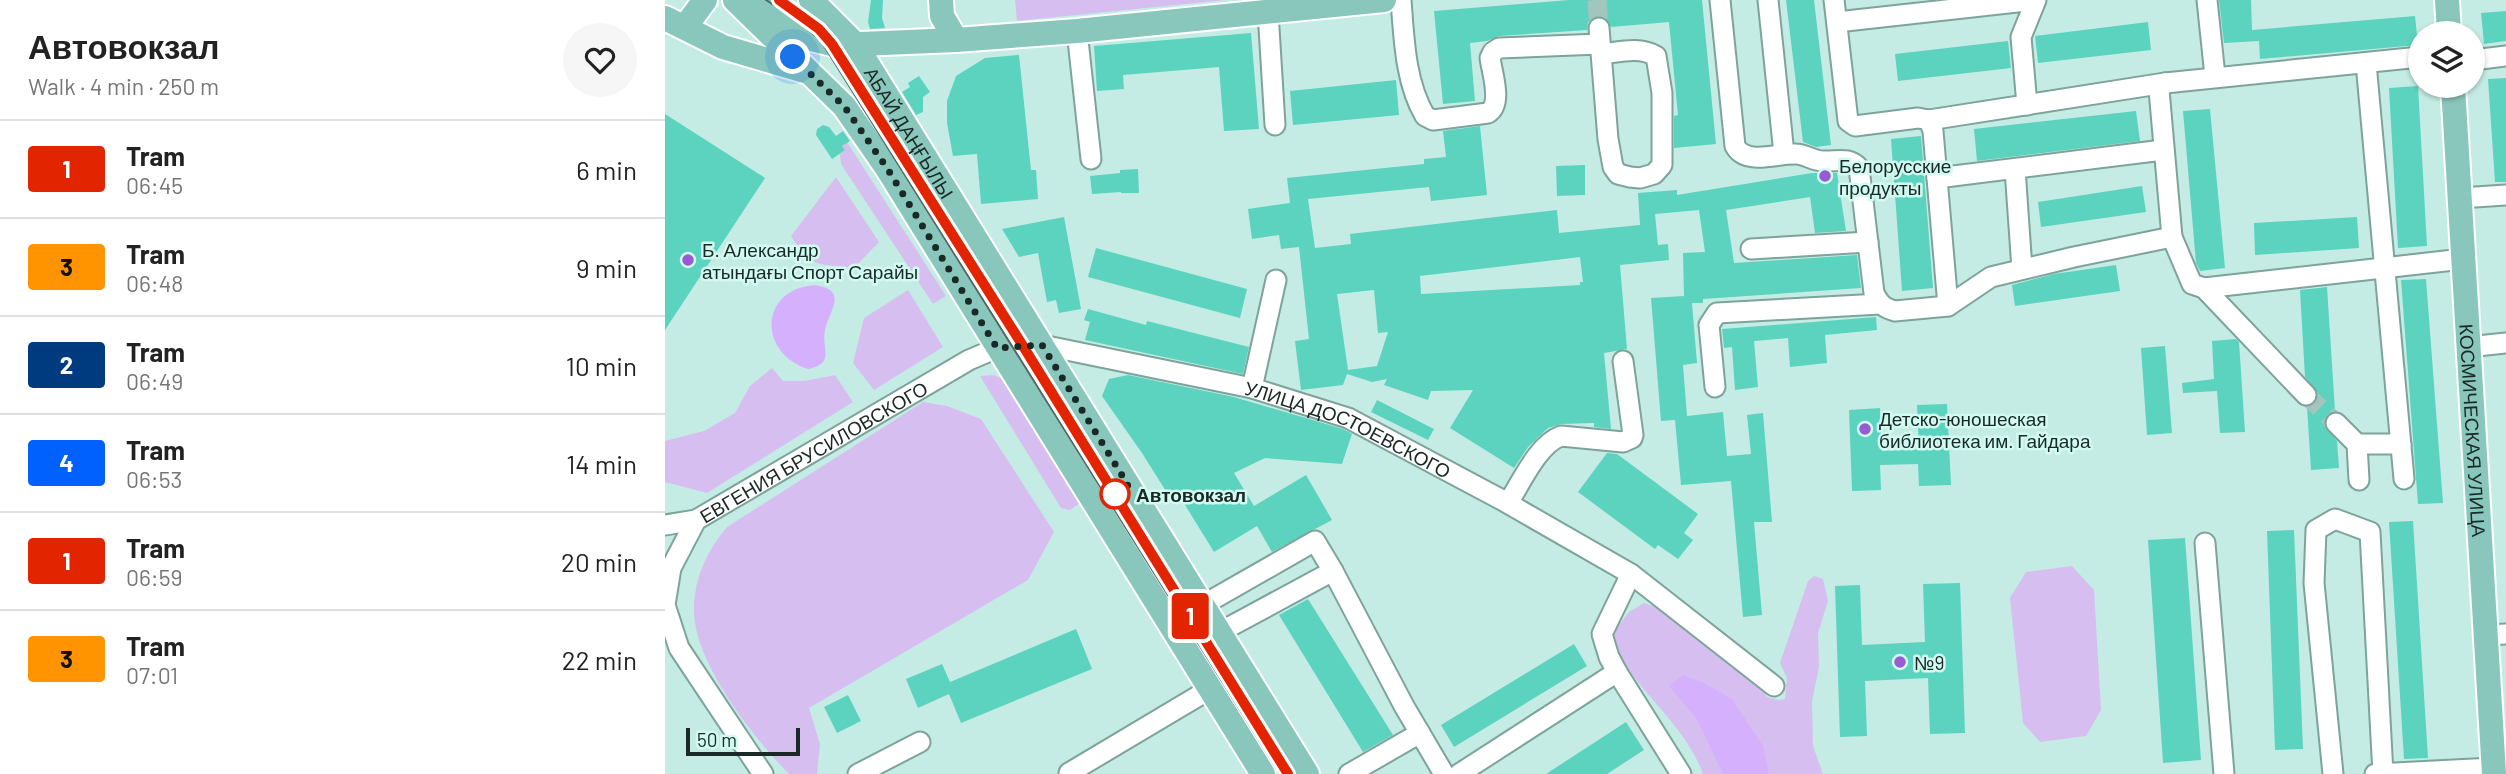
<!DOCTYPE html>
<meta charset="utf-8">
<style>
:root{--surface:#fff;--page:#f6f6f6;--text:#222;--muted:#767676;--line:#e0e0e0}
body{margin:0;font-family:Barlow,sans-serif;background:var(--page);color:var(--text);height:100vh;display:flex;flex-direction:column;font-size:26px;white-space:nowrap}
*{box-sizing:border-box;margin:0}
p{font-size:23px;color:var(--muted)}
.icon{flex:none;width:38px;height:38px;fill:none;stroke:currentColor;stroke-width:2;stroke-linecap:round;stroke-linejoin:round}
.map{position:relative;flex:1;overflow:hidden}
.drawer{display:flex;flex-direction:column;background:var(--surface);width:665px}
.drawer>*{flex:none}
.badge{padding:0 14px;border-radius:5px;font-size:24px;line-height:46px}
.controls{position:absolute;left:1743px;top:21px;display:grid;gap:14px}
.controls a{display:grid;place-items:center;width:77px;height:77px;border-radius:50%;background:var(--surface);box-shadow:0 2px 5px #0004;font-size:35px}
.scale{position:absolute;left:21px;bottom:18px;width:114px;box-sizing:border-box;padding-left:7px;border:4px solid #1a2926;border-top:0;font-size:19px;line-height:24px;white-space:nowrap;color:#1a2926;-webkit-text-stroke:5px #d1faf1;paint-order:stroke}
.you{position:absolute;width:35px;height:35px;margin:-18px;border:5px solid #fff;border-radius:50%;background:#1a73e8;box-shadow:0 0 0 10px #1a73e833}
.map>.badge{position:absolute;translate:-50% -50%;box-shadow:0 0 0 4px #fff}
.round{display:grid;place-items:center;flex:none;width:74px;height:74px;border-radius:37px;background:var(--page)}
.head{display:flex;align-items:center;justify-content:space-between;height:119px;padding:0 28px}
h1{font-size:33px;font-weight:700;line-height:52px}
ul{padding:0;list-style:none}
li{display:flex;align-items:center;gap:21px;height:98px;padding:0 28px;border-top:2px solid var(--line)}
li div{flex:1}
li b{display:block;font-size:26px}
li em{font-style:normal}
li .badge{min-width:77px;font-weight:700;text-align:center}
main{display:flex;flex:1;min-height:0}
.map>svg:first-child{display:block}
</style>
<main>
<section class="drawer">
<div class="head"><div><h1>Автовокзал</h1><p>Walk · 4 min · 250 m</p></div><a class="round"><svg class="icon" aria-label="heart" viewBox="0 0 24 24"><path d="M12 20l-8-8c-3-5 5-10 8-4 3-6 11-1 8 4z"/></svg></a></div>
<ul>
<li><span class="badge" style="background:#e32400;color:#fff">1</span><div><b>Tram</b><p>06:45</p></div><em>6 min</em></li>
<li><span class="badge" style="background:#ff9300;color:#111">3</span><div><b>Tram</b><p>06:48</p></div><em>9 min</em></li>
<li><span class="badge" style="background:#003b80;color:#fff">2</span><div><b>Tram</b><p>06:49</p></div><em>10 min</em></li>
<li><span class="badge" style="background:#0061ff;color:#fff">4</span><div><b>Tram</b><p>06:53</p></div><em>14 min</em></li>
<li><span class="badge" style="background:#e32400;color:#fff">1</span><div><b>Tram</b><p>06:59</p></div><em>20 min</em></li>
<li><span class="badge" style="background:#ff9300;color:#111">3</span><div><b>Tram</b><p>07:01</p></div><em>22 min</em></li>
</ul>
</section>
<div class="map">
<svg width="1841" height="774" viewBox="0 0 1841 774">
<rect width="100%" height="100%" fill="#c4ece4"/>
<path fill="#d6bff0" d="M350,0h210l-208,21z
M182,142l99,154 -13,8 -92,-140 -1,-10 5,-4 -3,-4z
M171,177l43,65 -25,26c-36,-4 -43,0 -63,-32z
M243,290l35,57 -69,43 -21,-27 11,-45z
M107,368l11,13h21l31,-6 18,27 -146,91 -42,-11v-41l39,-10 31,-18 15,-27z
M329,375l12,5 74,123 -10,7 -9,-2 -81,-132z
M258,402l24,4 34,13 73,113 -26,48 -219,128 11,36 -3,30h-28c-36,-37 -95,-111 -95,-164 0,-32 13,-59 33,-83z
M1407,566l22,24 7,120 -15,26 -46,6 -17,-19 -13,-125 16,-26z
M1149,576l9,3 5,22 -10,32 1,34 -7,34 1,45 10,28h-120c-18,-52 -73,-86 -93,-138l19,-24 15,-9 17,6 99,76 7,12 11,3 7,-1 2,-21 -7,-15 28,-82z"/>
<path fill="#d5b0fd" d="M149,285c36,5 15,25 11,45 -4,19 11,33 -17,39 -50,-16 -49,-79 6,-84z
M1018,675l21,8 28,16 31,47 6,28h-46l-27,-56 -27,-32z"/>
<path fill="#5bd3bf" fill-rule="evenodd" d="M206,0h12l-1,18 3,10 -15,1 -2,-7z
M904,0h133l14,144 -42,4v-32l4,-1 -9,-93 -58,5 -6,-10 -8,-1 -9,6 -1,8 -88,6 -12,5 -17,2 5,58 -32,3 -9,-93z
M1121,0h28l17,145 -15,2 -13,-5z
M1554,0h32l1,30 163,-14 3,29 -158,14 -1,-18 -35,2z
M1841,11v30l-22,3 -3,-31z
M1483,22l3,28 -113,13 -3,-27z
M586,33l8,96 -35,2 -5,-64 -96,8 1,14 -27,2 -3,-45z
M1343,41l3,27 -113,13 -3,-27z
M354,55l12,115h5l2,29 -57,5 -4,-50 -24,2 -6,-33v-22l9,-25 29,-18z
M254,76l11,16 -7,5v15l-7,3 -14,-23 8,-5 -2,-4z
M1841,78v104h-11l-7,-103z
M731,80l3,35 -106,10 -3,-34z
M1753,86l9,160 -29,2 -9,-160z
M1545,109l15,159 -25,3 -4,-8 -13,-152z
M1471,111l4,30 -163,20 -3,-32z
M0,114l100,64 -100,152z
M158,125l6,2 7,9 7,-5 7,10 -8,5 3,4 -13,9 -16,-24 1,-6z
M815,126l7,69 -56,6 -2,-14 -121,12 7,49 36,-4 -1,-10 207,-24 2,23 81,-8 -2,-32 39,-3v5l135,-22h25l9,58 -31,2 -5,-36 -84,13 8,53 123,-8 4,33 -158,11v4h-11l5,60 -14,2 4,51 36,-4 4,44 24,-2 -4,-39 16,-2 9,109h-18l8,93 -19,2 -12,-136 -50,4 -6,-65 -14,1 -10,-123 33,-2 -1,-43 22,-1 -6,-42 -44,4 3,31 10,-1 1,16 -49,5 7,84 -23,4 7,76 -17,-2v-4l-33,1 -13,4 -20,19 -14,21 -64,-40 23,-38 -42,1 -3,9 -44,-15 3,-6 -15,3 -25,-8 -4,11 -42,5 -6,-49 14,-2 -10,-92 -18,2 -2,-14 -27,4 -4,-30 42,-6 -3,-25 137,-14v-5l22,-2 -3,-26zM915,257l3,25h-3v3l-159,9 -1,-18zM709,290l4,43 10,-1 -11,34 -29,4 -11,-76z
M1256,136l12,152 -31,3 -11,-152z
M920,165v30l-28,1 -1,-30z
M473,169l1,24h-18v-1l-29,2 -2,-18 30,-3v-3z
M1477,186l4,26 -105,15 -3,-25z
M399,217l17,92 -22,4 -3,-13 -9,2 -9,-49 -19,4 -17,-28z
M1692,217l2,31 -104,7 -1,-32z
M431,248l151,41 -7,29 -152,-41z
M1451,265l4,26 -105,15 -3,-21 42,-11z
M1761,279l17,224 -25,1 -17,-224z
M1662,287l8,124 -8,4 -3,10 13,16 2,27 -28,2 -4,-63 8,-4 3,-10 -13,-16 -5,-87z
M423,309l58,16 1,-4 102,26 -6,27 -158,-34 5,-18 -6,-2z
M1211,317l1,13 -52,5 2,28 -37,4 -2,-29 -34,3 4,46 -23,3 -3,-43 -8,1 -2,-19z
M1571,339l3,3 6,90 -25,1 -3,-42 -34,2 -1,-10 32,-4 -2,-38z
M1500,346l7,87 -25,2 -6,-87z
M463,375l106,22 109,32 9,5 -10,30 -77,-6 -31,15 20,33 52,-31 26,45 -60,32 -15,-26 -43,26 -32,-52 -8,4 -32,-51 -40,-57 7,-17z
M712,400l57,29 -6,11 -57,-28z
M1282,404l4,81 -32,1 -1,-22 -38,1 1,25 -29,1 -3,-81 31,-2 2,43 37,-2 -2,-44z
M942,453l10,1 81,60 -14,19 9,7 -15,19 -20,-14 -3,4 -77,-57z
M1748,521l15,237 -24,1 -15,-237z
M1629,530l9,219 -28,1 -8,-219z
M1520,538l16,222 -38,3 -15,-223z
M1295,583l5,150 -35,1 -2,-56 -63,3 2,55 -27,1 -5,-151 25,-1 2,60 63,-3 -2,-58z
M643,599l85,136 -30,17 -84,-137z
M411,629l16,40 -131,54 -12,-29 -31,14 -12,-29 36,-15 8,18z
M909,644l13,22 -133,81 -13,-22z
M183,695l13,26 -24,12 -13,-26z
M961,722l18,28 -37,24h-61z"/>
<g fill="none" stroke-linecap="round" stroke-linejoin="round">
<path stroke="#a2c5be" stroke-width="19" stroke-dasharray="19 10" stroke-linecap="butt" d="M932,0l2,28
M1641,395l30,28"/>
<g stroke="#7da39b" stroke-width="23">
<g id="minor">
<path d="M736,0c3,38 4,82 24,116l8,4 55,-7c15,-9 4,-40 2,-55l3,-6 6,-4 101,-4"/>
<path d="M1055,0l15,146c11,20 42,7 61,8 9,0 17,7 27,7 13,1 26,-5 36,7l15,125c5,10 9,15 21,18l53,-5 43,-29 83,-20 98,-20"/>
<path d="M1103,0l16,154"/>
<path d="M1169,0l14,121 7,5 63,-8 11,2 4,11 4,47"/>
<path d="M1542,0l8,76"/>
<path d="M603,12l7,113"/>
<path d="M1172,22l199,-22 -15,37 6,68"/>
<path d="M934,28l9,111 5,28 5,7 12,3 10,1 14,-4 8,-9v-72l-6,-37c-16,-10 -37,-4 -55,-2"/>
<path d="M412,31l14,128"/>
<path d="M1755,57l-255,26 -6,7 13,147 20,47 12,4 259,-29"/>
<path d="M1808,60l33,-4"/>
<path d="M1701,63l38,416"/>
<path d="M1264,120l236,-37"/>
<path d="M1350,169l7,100"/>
<path d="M1795,198l46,-3"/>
<path d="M1086,249l117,-7"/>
<path d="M1539,288l102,107"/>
<path d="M1283,306l-11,-128 226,-28"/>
<path d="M1803,347l38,-4"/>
<path d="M1050,387l-6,-62 8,-12 163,-9"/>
<path d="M587,388l24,-108"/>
<path d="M1671,423l21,21 2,36"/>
<path d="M1692,444h44"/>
<path d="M843,503c13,-20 30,-59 53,-67l62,6 9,-4 1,-3 -10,-74"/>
<path d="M0,525l31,-5"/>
<path d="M1540,543l19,231"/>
<path d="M538,605l112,-64 18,30"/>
<path d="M555,632l113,-61 71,135 40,68"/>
<path d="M1821,635l20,-1"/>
<path d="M952,672l-8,-15 -7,-23 29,-60"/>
<path d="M404,773l141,-84"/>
<path id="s1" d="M98,774l-84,-126 -14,-43 6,-37 25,-48 273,-160 28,-12 45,-3 210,43 96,30 154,82 129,74 143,112"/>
<path d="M193,774l62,-32"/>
<path d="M684,774l71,-41"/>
<path d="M794,774l158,-102 64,102"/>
<path d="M1668,774l-19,-191 2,-53 19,-11 35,13 13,242"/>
<path d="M1710,774l118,-6"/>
</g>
</g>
<g stroke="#fff" stroke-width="28">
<g id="major">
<path d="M70,0l109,106 43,62 376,606"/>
<path d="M84,0l59,38 28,7 120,-5 121,-9 307,-31"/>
<path id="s2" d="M146,0l44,44 452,730"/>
<path d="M276,0l1,16 14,24"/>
<path d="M1782,0l2,33"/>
<path d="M0,18l58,29 82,24"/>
<path d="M20,27l20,-27"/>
<path id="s3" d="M1788,86l41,688"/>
</g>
</g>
<use href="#minor" stroke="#fff" stroke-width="19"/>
<use href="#major" stroke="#89c7bc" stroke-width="24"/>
<path stroke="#516863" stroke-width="2" d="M101,0l31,20 24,21 459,733"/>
</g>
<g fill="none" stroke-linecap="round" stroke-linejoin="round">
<g stroke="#fff" stroke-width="16">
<path id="line" d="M114,0l40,29 13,15 191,302 265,428"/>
</g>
<use href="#line" stroke="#e32400" stroke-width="10"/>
<path stroke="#1a2926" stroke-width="7" stroke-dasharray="0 12.6" d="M128,57l51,49 43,62 110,180 45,-3 86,140 -13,9"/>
</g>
<g fill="#995bd2" stroke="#d1faf1" stroke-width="2.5">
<circle cx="1160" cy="176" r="7"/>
<circle cx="23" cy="260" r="7"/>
<circle cx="1200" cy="429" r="7"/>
<circle cx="1235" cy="662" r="7"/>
</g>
<circle fill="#fff" stroke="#e32400" stroke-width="3.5" cx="450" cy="494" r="14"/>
<g text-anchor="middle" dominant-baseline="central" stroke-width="5" stroke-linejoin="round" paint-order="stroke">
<g font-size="19" fill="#1a2926" stroke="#d1faf1">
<text stroke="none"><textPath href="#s2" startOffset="166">АБАЙ ДАҢҒЫЛЫ</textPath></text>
<text stroke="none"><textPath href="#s3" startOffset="345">КОСМИЧЕСКАЯ УЛИЦА</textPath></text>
<text stroke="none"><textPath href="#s1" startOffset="999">УЛИЦА ДОСТОЕВСКОГО</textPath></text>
<text stroke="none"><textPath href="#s1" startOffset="424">ЕВГЕНИЯ БРУСИЛОВСКОГО</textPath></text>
</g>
<g font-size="19" fill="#1a2926" stroke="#d1faf1" text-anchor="start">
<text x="1174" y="165">Белорусские<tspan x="1174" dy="22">продукты</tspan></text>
<text x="37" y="249">Б. Александр<tspan x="37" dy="22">атындағы Спорт Сарайы</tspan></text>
<text x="1214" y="418">Детско-юношеская<tspan x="1214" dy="22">библиотека им. Гайдара</tspan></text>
<text x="1249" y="662">№9</text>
</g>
<g font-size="19" font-weight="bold" fill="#1a2926" stroke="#d1faf1" text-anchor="start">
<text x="471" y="494">Автовокзал</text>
</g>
</g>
</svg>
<div class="controls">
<a><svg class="icon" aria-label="layers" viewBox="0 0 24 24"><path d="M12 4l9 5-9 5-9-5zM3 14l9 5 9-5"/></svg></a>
</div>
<div class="scale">50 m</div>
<div class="you" style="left:128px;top:57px"></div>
<b class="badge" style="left:525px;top:616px;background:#e32400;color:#fff">1</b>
</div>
</main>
